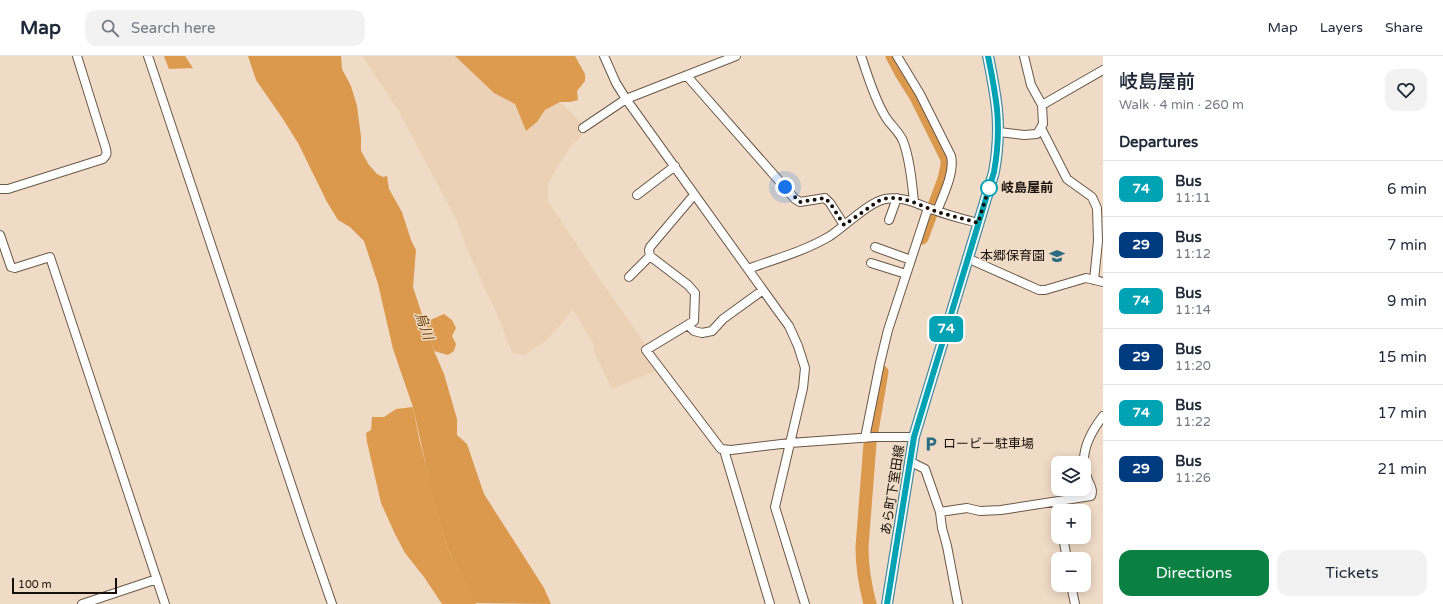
<!DOCTYPE html>
<meta charset="utf-8">
<style>
:root{--surface:#fff;--page:#f2f2f3;--text:#1f2937;--muted:#747a83;--line:#e0e1e3;--accent:#0b8043}
body{margin:0;font-family:"Varela Round","Noto Sans JP",sans-serif;background:var(--page);color:var(--text);height:100vh;display:flex;flex-direction:column;font-size:15px;white-space:nowrap}
*{box-sizing:border-box;margin:0}
p{font-size:13px;color:var(--muted)}
.icon{flex:none;width:22px;height:22px;fill:none;stroke:currentColor;stroke-width:2;stroke-linecap:round;stroke-linejoin:round}
.map{position:relative;flex:1;overflow:hidden}
.panel{display:flex;flex-direction:column;background:var(--surface);width:340px}
.panel>*{flex:none}
.badge{padding:0 8px;border-radius:6px;font-size:14px;line-height:26px}
.tools{position:absolute;left:1051px;top:400px;display:grid;gap:8px}
.tools a{display:grid;place-items:center;width:40px;height:40px;border-radius:8px;background:var(--surface);box-shadow:0 2px 10px #0003;font-size:20px}
.scale{position:absolute;left:12px;bottom:10px;width:105px;box-sizing:border-box;padding-left:4px;border:2px solid #171009;border-top:0;font-size:11px;line-height:14px;white-space:nowrap;color:#171009;-webkit-text-stroke:3px #f0dbc6;paint-order:stroke}
.you{position:absolute;width:20px;height:20px;margin:-10px;border:3px solid #fff;border-radius:50%;background:#1a73e8;box-shadow:0 0 0 6px #1a73e833}
.map>.badge{position:absolute;translate:-50% -50%;box-shadow:0 0 0 2px #fff}
h2{padding:0 16px;font-size:15px;line-height:36px}
.round{display:grid;place-items:center;flex:none;width:42px;height:42px;border-radius:12px;background:var(--page)}
.overview{display:flex;align-items:center;justify-content:space-between;height:68px;padding:0 16px}
h1{font-size:19px;font-weight:600;line-height:30px}
.primary-button{display:flex;gap:8px;margin-top:auto;padding:8px 16px}
.primary-button a{flex:1;height:46px;border-radius:12px;background:var(--accent);color:#fff;font-size:16px;font-weight:600;line-height:46px;text-align:center}
.primary-button a+a{background:var(--page);color:var(--text)}
ul{padding:0;list-style:none}
li{display:flex;align-items:center;gap:12px;height:56px;padding:0 16px;border-top:1px solid var(--line)}
li div{flex:1}
li b{display:block;font-size:15px}
li em{font-style:normal}
li .badge{min-width:44px;font-weight:700;text-align:center}
header{display:flex;align-items:center;gap:24px;box-sizing:border-box;height:56px;padding:0 20px;background:var(--surface);border-bottom:1px solid var(--line)}
header strong{font-size:19px}
nav{display:flex;gap:22px;margin-inline-start:auto;font-size:14px}
.search{width:280px;height:36px;background:var(--page);display:flex;align-items:center;gap:10px;box-sizing:border-box;padding:0 14px;border-radius:12px;color:var(--muted);font-size:15px}
main{display:flex;flex:1;min-height:0}
.map>svg:first-child{display:block}
</style>
<header>
<strong>Map</strong>
<div class="search"><svg class="icon" aria-label="search" viewBox="0 0 24 24"><circle cx="10" cy="10" r="6"/><path d="M15 15l6 6"/></svg>Search here</div>
<nav><a>Map</a><a>Layers</a><a>Share</a></nav>
</header>
<main>
<div class="map">
<svg width="1103" height="548" viewBox="0 0 1103 548">
<rect width="100%" height="100%" fill="#f0dbc6"/>
<path fill="#ebd1b6" d="M362,0h93l39,37 21,11 11,27 11,-9 8,-12 15,-8 22,21 5,7 -15,15 -11,16 -13,23v17l50,76 48,68 -5,4 16,21 -45,19 -19,-39 1,-5 -21,-35 -27,31 -22,14 -12,-2 -13,-34 -32,-70 -11,-30 -58,-109z"/>
<path fill="#dd9b50" d="M164,0h21l8,12 -24,1z
M455,0h120l10,18v7l-8,10 1,9 -8,2h-10l-15,8 -8,12 -11,9 -11,-27 -21,-11z
M444,258l8,6 4,8 -4,8 4,8 -2,7 -6,4 -14,-4 -8,-25 2,-5z
M413,351l6,31 28,110 29,56h-34l-18,-27 -19,-24 -10,-19 -14,-31 -14,-61 -1,-9 5,-3 1,-13h12l12,-8z"/>
<path fill="#db994e" d="M248,0h93l1,13 9,17 6,20 4,31v14l8,14 8,9 6,3 4,-1 2,13 13,23 9,28 5,10 -3,37 21,64 10,23 13,45v16l10,9 17,50 60,94 7,16 -76,-1 -28,-55 -16,-60 -18,-81 -20,-58 -15,-65 -14,-43 -14,-14 -12,-7 -11,-18 -29,-59 -15,-24 -27,-39z"/>
<g fill="none" stroke-linecap="round" stroke-linejoin="round">
<path stroke="#db994e" stroke-width="13" d="M892,0l9,17 15,24 31,62v7l-3,13 -22,59
M870,548c-5,-19 -8,-37 -8,-57l8,-104 12,-71"/>
<g stroke="#6a5846" stroke-width="10">
<path id="minor" d="M148,0l159,476 25,72
M604,0l12,27 10,16 152,212 11,15 9,20 7,22 -2,20 -28,119 30,97
M861,0c7,20 13,42 24,60 5,9 14,15 18,25 7,18 9,42 11,61
M897,0l23,38 31,62c4,16 -8,40 -14,55
M1024,0l7,29 11,20
M687,20l108,123 5,3 25,-4 5,5 14,22
M583,72l43,-29 110,-43
M1041,72l26,51 25,18 5,11 1,33 -4,39
M999,76l25,3 13,-1 6,-10 -1,-19 61,-35
M0,133h8l95,-30c4,-4 4,-5 3,-10l-29,-93
M637,139l38,-29
M889,164l8,-22
M0,179l11,32 4,1 35,-11 115,347
M875,191l36,13
M650,200l-1,-6 1,-3 44,-52
M967,202l72,32h6l41,-12 17,4
M871,207l35,11
M748,213c27,-10 57,-18 82,-33 14,-9 39,-34 55,-37 18,-4 36,7 52,12 13,5 27,8 41,12
M629,221l21,-21 38,29 7,8 -1,28 -48,29 75,99 10,1 59,-7 84,-6h40
M688,269l6,6 8,2 10,-2 11,-12 40,-29
M865,382l15,-75 8,-33 40,-122
M724,394l46,154
M1084,407c-1,-17 9,-34 19,-47
M910,408h5l10,5 15,43 2,16 5,18 11,58
M1057,446l1,9
M940,456l27,-4 13,3 21,-1 90,-14c3,-7 -2,-12 -4,-19 -2,-4 -2,-8 -3,-13
M1063,481l4,22
M1071,529l4,19
M82,548l75,-25"/>
</g>
<g stroke="#448294" stroke-width="12">
<path id="major" d="M887,548l27,-167 80,-265c8,-45 3,-72 -6,-116"/>
</g>
<use href="#minor" stroke="#fff" stroke-width="8"/>
<use href="#major" stroke="#9dd9ec" stroke-width="10"/>
</g>
<g fill="none" stroke-linecap="round" stroke-linejoin="round">
<g stroke="#fff" stroke-width="9">
<path id="line" d="M887,548l27,-167 80,-265c8,-45 3,-72 -6,-116"/>
</g>
<use href="#line" stroke="#00a3b4" stroke-width="6"/>
<path stroke="#171009" stroke-width="4" stroke-dasharray="0 7.2" d="M785,131l15,15 25,-4 5,5 14,22 36,-25c20,-7 40,6 58,12 13,4 27,7 40,11l12,-38 -1,3"/>
</g>
<defs>
<g id="school-bare" transform="scale(1.2)"><path d="M0-5L7-2L0 1L-7-2ZM-4 1L0 2.5L4 1V4Q0 6-4 4Z" fill="#2d6d81" stroke="#f0dbc6" stroke-width="2.5" paint-order="stroke"/></g>
<g id="parking-bare" transform="scale(1.2)"><path d="M-3.5-5.5H1a3.5 3.5 0 0 1 0 7H-1V5.5H-3.5ZM-1-3.4V-.6H.8a1.4 1.4 0 0 0 0-2.8Z" fill="#2d6d81" stroke="#f0dbc6" stroke-width="2.5" paint-order="stroke"/></g>
</defs>
<g fill-rule="evenodd">
<use href="#school-bare" x="1057" y="200"/>
<use href="#parking-bare" x="931" y="388"/>
</g>
<circle fill="#fff" stroke="#00a3b4" stroke-width="2" cx="989" cy="132" r="8"/>
<g text-anchor="middle" dominant-baseline="central" stroke-width="3" stroke-linejoin="round" paint-order="stroke">
<g font-size="13" font-weight="bold" fill="#171009" stroke="#f0dbc6" text-anchor="start">
<text x="1001" y="132">岐島屋前</text>
</g>
<g font-size="13" fill="#171009" stroke="#f0dbc6" text-anchor="end">
<text x="1045" y="200">本郷保育園</text>
<text x="943" y="388" text-anchor="start">ロービー駐車場</text>
</g>
<g font-size="13" fill="#171009" stroke="#f0dbc6">
<text transform="translate(893 434) rotate(-81)">あら町下室田線</text>
</g>
<g font-size="14" font-style="italic" fill="#6b4001" stroke="#f0dbc6">
<text transform="translate(424 270) rotate(71)">烏川</text>
</g>
</g>
</svg>
<div class="tools">
<a><svg class="icon" aria-label="layers" viewBox="0 0 24 24"><path d="M12 4l9 5-9 5-9-5zM3 14l9 5 9-5"/></svg></a>
<a>+</a>
<a>−</a>
</div>
<div class="scale">100 m</div>
<div class="you" style="left:785px;top:131px"></div>
<b class="badge" style="left:946px;top:273px;background:#00a3b4;color:#fff">74</b>
</div>
<section class="panel">
<div class="overview"><div><h1>岐島屋前</h1><p>Walk · 4 min · 260 m</p></div><a class="round"><svg class="icon" aria-label="heart" viewBox="0 0 24 24"><path d="M12 20l-8-8c-3-5 5-10 8-4 3-6 11-1 8 4z"/></svg></a></div>
<h2>Departures</h2>
<ul>
<li><span class="badge" style="background:#00a3b4;color:#fff">74</span><div><b>Bus</b><p>11:11</p></div><em>6 min</em></li>
<li><span class="badge" style="background:#003b80;color:#fff">29</span><div><b>Bus</b><p>11:12</p></div><em>7 min</em></li>
<li><span class="badge" style="background:#00a3b4;color:#fff">74</span><div><b>Bus</b><p>11:14</p></div><em>9 min</em></li>
<li><span class="badge" style="background:#003b80;color:#fff">29</span><div><b>Bus</b><p>11:20</p></div><em>15 min</em></li>
<li><span class="badge" style="background:#00a3b4;color:#fff">74</span><div><b>Bus</b><p>11:22</p></div><em>17 min</em></li>
<li><span class="badge" style="background:#003b80;color:#fff">29</span><div><b>Bus</b><p>11:26</p></div><em>21 min</em></li>
</ul>
<div class="primary-button"><a>Directions</a><a>Tickets</a></div>
</section>
</main>
